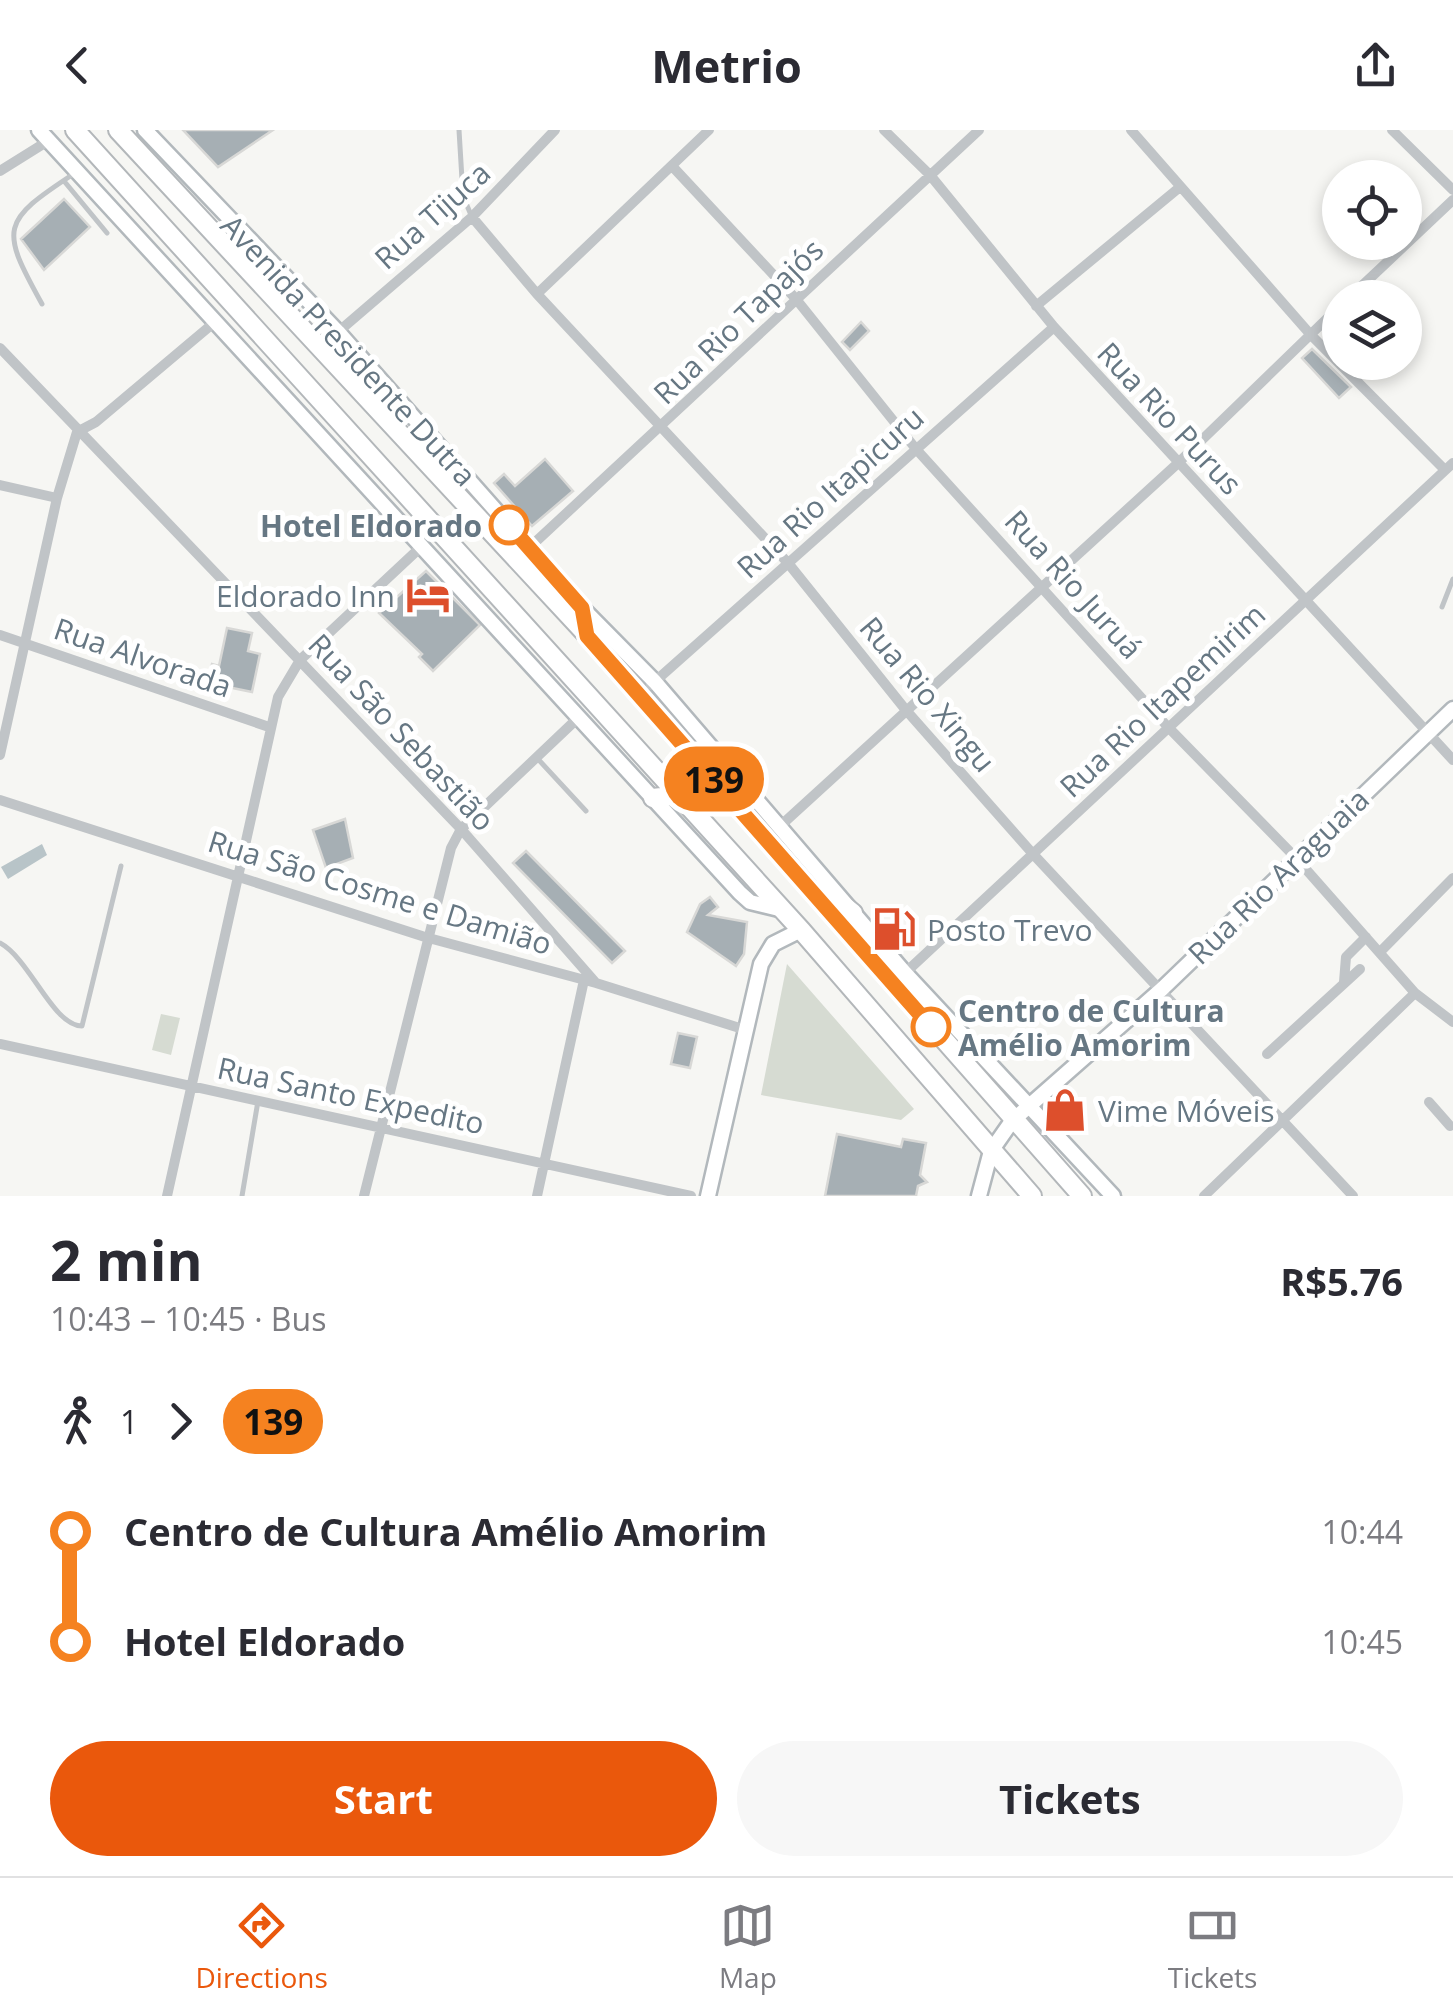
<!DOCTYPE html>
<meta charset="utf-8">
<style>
:root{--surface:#fff;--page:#f7f7f7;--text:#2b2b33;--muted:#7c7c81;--line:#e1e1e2;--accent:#ea580c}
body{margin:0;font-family:"Open Sans",sans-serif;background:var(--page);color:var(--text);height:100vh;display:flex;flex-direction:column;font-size:38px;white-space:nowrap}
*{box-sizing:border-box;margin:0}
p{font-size:32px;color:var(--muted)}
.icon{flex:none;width:55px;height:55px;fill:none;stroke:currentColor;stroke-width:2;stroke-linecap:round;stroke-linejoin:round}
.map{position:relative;height:1066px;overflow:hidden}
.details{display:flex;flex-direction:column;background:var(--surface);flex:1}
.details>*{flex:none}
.badge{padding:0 20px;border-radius:32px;font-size:35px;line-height:65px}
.tools{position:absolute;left:1322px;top:30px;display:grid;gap:20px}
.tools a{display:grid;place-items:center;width:100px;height:100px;border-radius:50%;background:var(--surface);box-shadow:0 5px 15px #0003;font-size:50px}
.map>.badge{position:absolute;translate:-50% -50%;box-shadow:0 0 0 5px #fff}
.legs{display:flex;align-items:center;gap:15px;height:110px;padding:0 50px;font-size:32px}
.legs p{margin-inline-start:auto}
.head{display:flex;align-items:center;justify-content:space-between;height:170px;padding:0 50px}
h1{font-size:55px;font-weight:700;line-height:75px}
.primary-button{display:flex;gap:20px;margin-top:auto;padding:20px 50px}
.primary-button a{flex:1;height:115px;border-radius:60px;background:var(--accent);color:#fff;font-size:40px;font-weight:700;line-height:115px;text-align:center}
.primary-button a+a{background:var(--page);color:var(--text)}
ul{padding:0 50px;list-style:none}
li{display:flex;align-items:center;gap:35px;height:110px;font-size:38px}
li i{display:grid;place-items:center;width:15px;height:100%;margin:0 12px;background:currentColor}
li i::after{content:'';width:25px;height:25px;margin:-12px;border:8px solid;border-radius:50%;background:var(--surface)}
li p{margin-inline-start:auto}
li:first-child i{background:linear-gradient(#0000 50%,currentColor 0)}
li:last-child i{background:linear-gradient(currentColor 50%,#0000 0)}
header{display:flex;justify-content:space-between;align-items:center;height:130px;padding:0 50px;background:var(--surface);font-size:45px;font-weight:700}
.tabs{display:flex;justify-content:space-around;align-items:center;height:140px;border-top:2px solid var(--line);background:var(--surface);font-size:28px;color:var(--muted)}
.tabs a{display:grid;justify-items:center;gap:5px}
.tabs .active{color:var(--accent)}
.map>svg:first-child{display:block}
</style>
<header><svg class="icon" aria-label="back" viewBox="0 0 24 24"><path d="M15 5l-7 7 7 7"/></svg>Metrio<svg class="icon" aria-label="share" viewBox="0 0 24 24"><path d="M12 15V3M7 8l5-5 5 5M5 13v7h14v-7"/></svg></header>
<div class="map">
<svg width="1453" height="1066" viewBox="0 0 1453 1066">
<rect width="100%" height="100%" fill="#f6f6f3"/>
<path fill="#d6dbd2" d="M787,834l127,145 -13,11 -140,-25z
M161,884l19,4 -9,37 -19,-5z"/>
<path fill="#b8c4c8" d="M42,714l5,11 -39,24 -7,-12z"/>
<path fill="#a6afb4" stroke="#d8d8d6" stroke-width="2.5" d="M183,0h90l-55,37z
M64,69l26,28 -46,43 -23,-31z
M1353,112h32l-12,16z
M861,192l8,9 -19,19 -8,-8z
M1312,219l39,38 -12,11 -37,-40z
M545,329l28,32 -41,35 -38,-43 10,-9 11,12z
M426,441l54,54 -47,46 -14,-14 3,-3 -43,-41z
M227,498l25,5 -4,18 12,3 -8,38 -44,-9 4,-19 7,2z
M345,689l8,39 -27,10 -13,-38z
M526,721l99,100 -13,12 -99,-100z
M710,767l8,10 -10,8 39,7 -3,32 -8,12 -49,-34 13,-28z
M678,903l19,4 -7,31 -19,-4z
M837,1004l64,13 2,-8 23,4 -6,32 7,7 -9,4 -2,10h-91z"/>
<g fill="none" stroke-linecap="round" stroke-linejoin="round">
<g stroke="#b2b8bc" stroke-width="19">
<path id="secondary" d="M39,0l701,763 10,9 33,8
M145,0l193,202 244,276 73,74 250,291 208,223
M708,1066l53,-232 12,-20 28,-14
M979,1066l12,-45 21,-30 150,-132 291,-280"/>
</g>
<g stroke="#b3b7ba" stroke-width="22">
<path id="highway" d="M75,0l726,800 231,266
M118,0l469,505 495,561
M653,668l26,-3
M822,758l31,25"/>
</g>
<path stroke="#c0c4c7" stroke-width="5" d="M459,0l4,66 8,19
M64,51l43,52
M42,174c-42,-76 -42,-82 33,-131
M1442,477l11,-28
M537,628l49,53
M0,813c30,16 53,83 82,83l39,-160
M242,1066l16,-95"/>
<path stroke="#c0c4c7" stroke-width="10" d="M884,0l46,45 124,152 399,433
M1131,0l179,204 135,136
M1392,0l61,60
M672,36l124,133 120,150 251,277 129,132 119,135 38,29
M0,41l48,-30
M472,87l65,77 251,269 117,146 128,145 320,342
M537,164l172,-164
M1349,168l104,-98
M1036,176l144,-119
M338,202l134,-115 83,-87
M0,218l461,481 135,154
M0,355l57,13
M530,417l449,-417
M0,505l269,92
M651,555l403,-358
M0,625l57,-257 20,-66 19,-10 120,-101
M0,670l425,137 171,46 150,47
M778,698l399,-364 163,-158
M1381,821l72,-73
M905,843l548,-510
M1344,852l2,-25 20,-20
M0,914l691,152
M1267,924l93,-85
M1429,972l21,24
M167,1066l111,-499 22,-37 123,-115
M364,1066l87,-348 10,-19 117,-111
M537,1066l47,-216
M1204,1066l211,-203"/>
<use href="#secondary" stroke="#fff" stroke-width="14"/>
<use href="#highway" stroke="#fff" stroke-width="18"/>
</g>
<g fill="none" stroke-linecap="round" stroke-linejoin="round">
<g stroke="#fff" stroke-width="22">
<path id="line-1" d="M509,395l73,83 5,28 344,391"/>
</g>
<use href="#line-1" stroke="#f58220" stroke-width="15"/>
</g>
<defs>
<g id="hotel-bare" transform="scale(3.45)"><path d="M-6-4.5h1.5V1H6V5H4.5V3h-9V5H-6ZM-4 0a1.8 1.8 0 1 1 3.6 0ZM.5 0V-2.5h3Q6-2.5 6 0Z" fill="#dd4f2c" stroke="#fff" stroke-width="2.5" paint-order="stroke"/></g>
<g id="fuel-bare" transform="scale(3.45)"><path d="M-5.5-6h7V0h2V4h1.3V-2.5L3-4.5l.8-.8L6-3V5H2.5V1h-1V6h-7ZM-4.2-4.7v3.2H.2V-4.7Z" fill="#dd4f2c" stroke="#fff" stroke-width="2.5" paint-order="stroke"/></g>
<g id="shop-bare" transform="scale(3.45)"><path d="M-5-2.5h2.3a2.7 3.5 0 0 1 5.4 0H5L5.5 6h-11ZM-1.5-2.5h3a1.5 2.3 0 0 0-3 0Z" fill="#dd4f2c" stroke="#fff" stroke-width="2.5" paint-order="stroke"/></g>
</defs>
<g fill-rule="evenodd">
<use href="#hotel-bare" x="428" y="465"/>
<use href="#fuel-bare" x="894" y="799"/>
<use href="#shop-bare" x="1065" y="980"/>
</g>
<g fill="#fff" stroke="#f58220" stroke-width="5">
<circle cx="509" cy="395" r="18"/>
<circle cx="931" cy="897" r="18"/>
</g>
<g text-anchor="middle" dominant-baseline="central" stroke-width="10" stroke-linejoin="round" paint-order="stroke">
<g font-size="30" fill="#667783" stroke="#fff">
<text transform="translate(432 85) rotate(-42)">Rua Tijuca</text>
<text transform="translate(738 191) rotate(-44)">Rua Rio Tapajós</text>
<text transform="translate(349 220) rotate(47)">Avenida Presidente Dutra</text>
<text transform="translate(1170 288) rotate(47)">Rua Rio Purus</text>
<text transform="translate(830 362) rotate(-42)">Rua Rio Itapicuru</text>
<text transform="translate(1074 454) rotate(48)">Rua Rio Juruá</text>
<text transform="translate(143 527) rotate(19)">Rua Alvorada</text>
<text transform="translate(928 564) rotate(50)">Rua Rio Xingu</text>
<text transform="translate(1162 570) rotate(-43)">Rua Rio Itapemirim</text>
<text transform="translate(402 602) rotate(47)">Rua São Sebastião</text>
<text transform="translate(1278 746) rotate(-44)">Rua Rio Araguaia</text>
<text transform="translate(380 762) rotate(17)">Rua São Cosme e Damião</text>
<text transform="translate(351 965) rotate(12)">Rua Santo Expedito</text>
</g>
<g font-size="30" font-weight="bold" fill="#667783" stroke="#fff" text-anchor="end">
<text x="482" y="395">Hotel Eldorado</text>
<text x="958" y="880" text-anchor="start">Centro de Cultura<tspan x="958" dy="34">Amélio Amorim</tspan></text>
</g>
<g font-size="30" fill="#667783" stroke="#fff" text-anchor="start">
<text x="395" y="465" text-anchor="end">Eldorado Inn</text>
<text x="927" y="799">Posto Trevo</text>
<text x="1098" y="980">Vime Móveis</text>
</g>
</g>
</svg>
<div class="tools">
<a><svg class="icon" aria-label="locate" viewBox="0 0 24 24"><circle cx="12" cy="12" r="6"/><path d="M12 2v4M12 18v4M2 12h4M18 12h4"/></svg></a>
<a><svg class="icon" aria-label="layers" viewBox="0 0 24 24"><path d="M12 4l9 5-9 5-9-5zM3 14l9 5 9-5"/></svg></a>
</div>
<b class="badge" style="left:714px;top:649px;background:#f58220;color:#111">139</b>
</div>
<section class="details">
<div class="head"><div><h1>2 min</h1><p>10:43 – 10:45 · Bus</p></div><b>R$5.76</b></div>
<div class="legs"><svg class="icon" aria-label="walk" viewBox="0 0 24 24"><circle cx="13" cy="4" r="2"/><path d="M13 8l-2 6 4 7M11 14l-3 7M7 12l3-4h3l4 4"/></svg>1<svg class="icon" aria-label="forward" viewBox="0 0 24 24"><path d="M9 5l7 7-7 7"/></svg><b class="badge" style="background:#f58220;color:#111">139</b></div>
<ul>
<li><i style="color:#f58220"></i><b>Centro de Cultura Amélio Amorim</b><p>10:44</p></li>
<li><i style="color:#f58220"></i><b>Hotel Eldorado</b><p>10:45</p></li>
</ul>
<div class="primary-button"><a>Start</a><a>Tickets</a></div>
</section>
<nav class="tabs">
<a class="active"><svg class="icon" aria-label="directions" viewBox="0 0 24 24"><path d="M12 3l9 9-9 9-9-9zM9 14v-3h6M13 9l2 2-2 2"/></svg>Directions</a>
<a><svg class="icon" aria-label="map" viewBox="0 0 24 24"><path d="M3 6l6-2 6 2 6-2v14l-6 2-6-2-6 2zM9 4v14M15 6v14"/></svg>Map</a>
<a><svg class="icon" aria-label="tickets" viewBox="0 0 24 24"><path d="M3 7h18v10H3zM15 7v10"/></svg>Tickets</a>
</nav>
